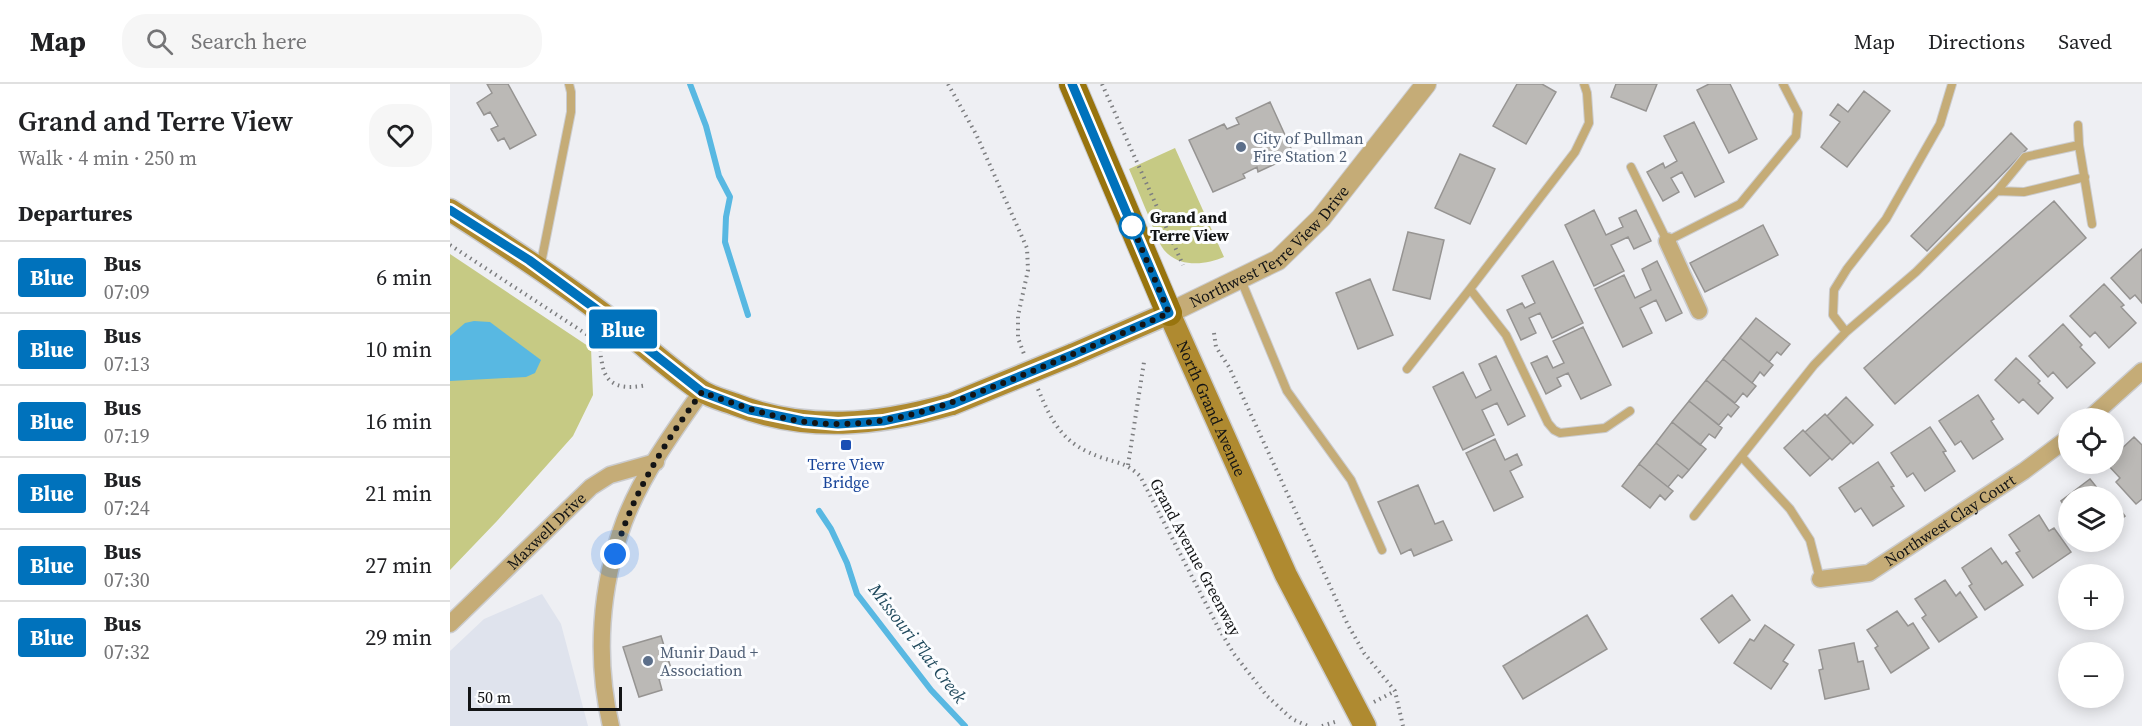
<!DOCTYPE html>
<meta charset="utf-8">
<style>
:root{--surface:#fff;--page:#f6f6f6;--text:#202124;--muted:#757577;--line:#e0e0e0}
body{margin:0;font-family:"Source Serif 4",serif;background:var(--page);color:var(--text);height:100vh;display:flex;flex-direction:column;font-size:22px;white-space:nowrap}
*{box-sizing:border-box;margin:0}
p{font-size:20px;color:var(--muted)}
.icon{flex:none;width:33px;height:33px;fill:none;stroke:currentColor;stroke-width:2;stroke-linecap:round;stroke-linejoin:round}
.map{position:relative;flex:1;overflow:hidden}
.sheet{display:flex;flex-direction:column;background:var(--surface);width:450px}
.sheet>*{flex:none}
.badge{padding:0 12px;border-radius:4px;font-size:21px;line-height:39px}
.tools{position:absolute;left:1608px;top:324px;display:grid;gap:12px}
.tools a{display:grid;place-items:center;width:66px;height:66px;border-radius:50%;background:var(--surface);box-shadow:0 3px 15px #0003;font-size:30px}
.scale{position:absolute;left:18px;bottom:15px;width:154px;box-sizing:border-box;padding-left:6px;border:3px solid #131415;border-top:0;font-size:16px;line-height:21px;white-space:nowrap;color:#131415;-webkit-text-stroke:4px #fcfdff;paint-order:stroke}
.you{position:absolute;width:30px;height:30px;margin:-15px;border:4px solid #fff;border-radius:50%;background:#1a73e8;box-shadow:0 0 0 9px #1a73e833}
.map>.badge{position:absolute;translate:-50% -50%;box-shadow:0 0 0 3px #fff}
h2{padding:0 18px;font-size:22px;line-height:54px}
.round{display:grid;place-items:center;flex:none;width:63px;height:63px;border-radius:24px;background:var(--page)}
.headline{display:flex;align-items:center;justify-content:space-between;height:102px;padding:0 18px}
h1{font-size:28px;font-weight:600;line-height:45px}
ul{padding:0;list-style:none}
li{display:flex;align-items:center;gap:18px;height:72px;padding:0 18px;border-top:2px solid var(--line)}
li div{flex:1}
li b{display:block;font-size:22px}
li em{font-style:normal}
li .badge{min-width:66px;font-weight:700;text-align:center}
header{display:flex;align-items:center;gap:36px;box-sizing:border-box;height:84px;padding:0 30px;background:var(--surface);border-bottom:2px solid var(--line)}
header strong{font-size:28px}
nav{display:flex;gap:33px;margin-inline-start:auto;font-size:21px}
.search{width:420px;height:54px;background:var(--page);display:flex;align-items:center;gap:15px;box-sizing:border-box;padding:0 21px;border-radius:24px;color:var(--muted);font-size:22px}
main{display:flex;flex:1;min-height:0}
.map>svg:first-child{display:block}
</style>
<header>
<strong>Map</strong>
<div class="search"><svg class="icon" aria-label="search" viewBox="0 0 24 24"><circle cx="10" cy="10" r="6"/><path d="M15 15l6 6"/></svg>Search here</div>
<nav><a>Map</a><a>Directions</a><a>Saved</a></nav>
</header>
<main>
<section class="sheet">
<div class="headline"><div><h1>Grand and Terre View</h1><p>Walk · 4 min · 250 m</p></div><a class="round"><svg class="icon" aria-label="heart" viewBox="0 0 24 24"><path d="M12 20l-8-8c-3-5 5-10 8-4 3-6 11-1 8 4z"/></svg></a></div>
<h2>Departures</h2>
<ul>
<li><span class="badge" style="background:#0072bc;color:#fff">Blue</span><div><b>Bus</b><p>07:09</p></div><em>6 min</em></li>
<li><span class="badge" style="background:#0072bc;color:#fff">Blue</span><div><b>Bus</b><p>07:13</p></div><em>10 min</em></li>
<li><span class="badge" style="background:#0072bc;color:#fff">Blue</span><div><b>Bus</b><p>07:19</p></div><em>16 min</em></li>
<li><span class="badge" style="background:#0072bc;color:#fff">Blue</span><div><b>Bus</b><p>07:24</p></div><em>21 min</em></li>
<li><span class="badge" style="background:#0072bc;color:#fff">Blue</span><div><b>Bus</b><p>07:30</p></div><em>27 min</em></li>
<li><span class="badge" style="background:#0072bc;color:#fff">Blue</span><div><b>Bus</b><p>07:32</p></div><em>29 min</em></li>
</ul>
</section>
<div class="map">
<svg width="1692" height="642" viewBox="0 0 1692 642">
<rect width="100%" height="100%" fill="#eeeff3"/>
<path fill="#dfe3ed" d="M92,510l19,30 27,102h-138v-75l34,-32z"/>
<path fill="#c6ca84" d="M725,64l49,109c-18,8 -45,11 -60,-7 -7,-10 -11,-22 -15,-33 -7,-16 -13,-32 -20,-48z
M0,170l141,94 2,47 -20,41 -76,85 -47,49z"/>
<path fill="#58b8e2" d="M24,237l16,1 51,38 -6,13 -9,4 -76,4v-45l15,-13z"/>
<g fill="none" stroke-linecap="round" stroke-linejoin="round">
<path stroke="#58b8e2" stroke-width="6" d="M240,0l16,42 13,50 11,21 -4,20 -1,25 23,73
M369,427l12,18 16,34 10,31 74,96 34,36"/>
</g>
<path fill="#bbb9b6" stroke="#969492" stroke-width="1.5" d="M37,0h21l28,51 -26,14 -6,-11 -6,3 -7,-12 7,-3 -8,-14 -6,3 -7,-12 15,-10z
M1067,0h25l14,8 -30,52 -33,-18z
M1166,0h41l-11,27 -35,-14z
M1259,0h21l27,55 -28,14 -32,-63z
M1414,7l26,20 -43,56 -26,-20 19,-25 -10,-7 8,-11 10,8z
M820,18l24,53 -36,17 -1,-5 -14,7 2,4 -32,14 -24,-52 35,-16 3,5 12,-5 -3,-6z
M1244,38l30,60 -29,15 -13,-25 -11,6 8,14 -16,9 -16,-29 16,-9 2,5 12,-7 -13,-25z
M1561,49l16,16 -100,102 -16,-15z
M1010,70l35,15 -25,55 -35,-16z
M1604,117l32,37 -191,166 -31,-36z
M1144,126l12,25 17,-8 -4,-9 17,-8 15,31 -17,8 -6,-12 -17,8 13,26 -30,15 -29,-61z
M1313,141l15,30 -73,37 -15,-29z
M958,148l36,8 -14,59 -37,-9z
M1692,165v54l-7,-8 -5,4 -19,-21z
M1103,177l30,62 -31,15 -12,-25 -11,5 7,15 -15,7 -14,-30 15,-7 3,5 10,-5 -13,-27z
M1207,177l25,52 -16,8 -10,-21 -16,8 12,25 -29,14 -28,-58 29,-14 11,23 16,-8 -9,-21z
M920,195l23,56 -35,14 -22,-56z
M1654,200l20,21 -3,2 15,16 -27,25 -14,-16 -5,5 -20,-21z
M1306,234l34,26 -9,11 -4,-3 -8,10 -29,-24z
M1613,240l19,21 -2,2 15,16 -28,25 -14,-16 -5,5 -19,-21z
M1133,243l28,58 -30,14 -13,-26 -11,5 4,8 -15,8 -15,-31 16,-7 6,12 11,-5 -11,-22z
M1290,254l33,27 -9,11 -4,-4 -8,11 -29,-24z
M1046,272l29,60 -17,9 -11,-22 -15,7 12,25 -31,15 -30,-63 30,-15 13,26 15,-8 -12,-26z
M1566,274l24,23 -2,2 15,15 -15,16 -15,-15 -4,4 -24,-23z
M1273,275l33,27 -9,11 -4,-4 -8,10 -29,-23z
M1256,296l33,27 -8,10 -3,-3 -9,11 -30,-24z
M1528,311l16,24 -3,2 12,18 -30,20 -12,-18 -6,4 -16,-24z
M1396,313l27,28 -20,19 -26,-28z
M1239,317l33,27 -7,10 -6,-4 -9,11 -28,-23z
M1375,330l26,28 -19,18 -27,-28z
M1222,338l34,27 -17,21 -33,-27z
M1480,343l16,24 -3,1 12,19 -30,20 -12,-18 -6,4 -16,-24z
M1353,346l27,28 -20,18 -26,-28z
M1684,353l8,8v54l-6,5 -20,-22 4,-4 -13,-14h7v-8z
M1045,355l10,21 12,-6 5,11 -12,6 13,26 -29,14 -28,-58z
M1206,359l33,27 -7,8 -4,-3 -10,12 -29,-23z
M1428,378l16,24 -3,1 13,19 -31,20 -12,-18 -6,4 -16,-24z
M1189,380l34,27 -8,9 -5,-5 -10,13 -28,-22z
M1640,395l12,15 4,-3 4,5h-42v15l-7,-10z
M968,401l17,39 8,-3 9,19 -38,16 -3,-7 -10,5 -23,-52z
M1664,417l11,15 -11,9z
M1589,431l10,16 5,-3 17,24 -38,26 -17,-25 4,-2 -11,-16z
M1541,464l11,16 4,-3 17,24 -38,25 -16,-24 3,-2 -10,-16z
M1495,496l11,16 4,-4 17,25 -38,25 -17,-24 4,-3 -11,-16z
M1282,511l18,25 -31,23 -18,-24z
M1447,527l11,15 5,-3 16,25 -38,25 -16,-25 3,-2 -11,-16z
M1137,531l20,34 -84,50 -20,-33z
M1315,541l29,20 -11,16 5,3 -17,25 -37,-26 16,-24 4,2z
M211,552l12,39 -14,4 3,11 -23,7 -16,-50z
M1404,559l4,19 5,-1 6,28 -44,10 -6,-29 4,-1 -4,-19z"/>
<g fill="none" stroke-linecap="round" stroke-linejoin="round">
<g stroke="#cbcccf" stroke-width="10">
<path id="service" d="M1628,41l1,20
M1181,83l36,74 73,-37 56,-68 2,-23 -15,-29
M1547,107l27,1 61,-15
M90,184l31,-156v-20l-2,-8
M791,196l46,111 64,89 31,70
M1020,205l36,46 42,88 6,7 6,3 45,-5 25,-17
M1396,248l-13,-17 1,-25 13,-21 39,-50 54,-95 12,-40
M957,285l63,-80 105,-137 14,-29 -2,-30 -3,-9
M1292,373l48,52 20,31 10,39
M1244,432l120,-151 32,-33 70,-60 81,-81 28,-34 54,-12 13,79"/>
</g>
<g stroke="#cbcccf" stroke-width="19">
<g id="minor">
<path d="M1217,157l32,70"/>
<path d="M1640,334l52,-47"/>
<path id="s1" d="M1370,495l49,-6 155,-102 44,-33"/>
<path id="s2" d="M0,540l141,-137 19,-12 46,-13"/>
<path d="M161,642c-16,-67 -11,-139 13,-204 18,-47 49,-90 78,-131"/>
</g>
</g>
<g stroke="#cbcccf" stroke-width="22">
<g id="tertiary">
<path id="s3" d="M719,229l109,-53 43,-42 105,-134"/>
</g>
</g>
<g stroke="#cbcccf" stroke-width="25">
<g id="secondary">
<path d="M0,126c55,35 109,70 161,110 30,22 58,49 89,70 10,7 23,10 34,14 73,29 144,21 218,0"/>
<path id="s4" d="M622,271l97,-42 117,262 79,151"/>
</g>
</g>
<g stroke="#cbcccf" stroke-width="28">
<path id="primary" d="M622,0l97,229"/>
</g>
<path stroke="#7d7e80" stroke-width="4" stroke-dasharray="1.5 4.5" stroke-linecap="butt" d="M498,0l28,50 51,114 1,22 -10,46v22l6,16
M652,0l81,181
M0,161l150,98c1,7 0,13 2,20 4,26 24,26 45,22
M764,249l2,14 13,20 119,258 16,28 31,38 8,35
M588,305c15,36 26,56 65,69 18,6 23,5 37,18l79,153 15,25 33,42 25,23 16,7
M678,381l16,-103
M924,618l21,-11
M872,642l16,-5"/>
<use href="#service" stroke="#c5ac77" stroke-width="8"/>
<use href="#minor" stroke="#c5ac77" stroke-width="16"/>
<use href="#tertiary" stroke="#c5ac77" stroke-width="20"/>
<use href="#secondary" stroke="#af8a30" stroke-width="22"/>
<use href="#primary" stroke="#98740e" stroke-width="26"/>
<g stroke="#cbcccf" stroke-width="25" stroke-linecap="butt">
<path id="secondary-bridge" d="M502,320l120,-49"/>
</g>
<use href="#secondary-bridge" stroke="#af8a30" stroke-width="22"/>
</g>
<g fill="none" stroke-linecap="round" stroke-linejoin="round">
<g stroke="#fff" stroke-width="14">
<path id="line" d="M0,126l79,50 82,60 91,72 48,18 53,11 35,3 45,-3 37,-8 32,-9 120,-49 97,-42 -97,-229"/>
</g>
<use href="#line" stroke="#0072bc" stroke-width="9"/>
<path stroke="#131415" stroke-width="6" stroke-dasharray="0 10.8" d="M165,470c17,-60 50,-112 87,-162 43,16 90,33 137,32 64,0 121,-24 179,-47 51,-21 101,-42 151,-64l-37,-87"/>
</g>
<g fill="#5c6f8a" stroke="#fcfdff" stroke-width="2">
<circle cx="791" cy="63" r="6"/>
<circle cx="198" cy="577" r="6"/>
</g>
<circle fill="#fff" stroke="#0072bc" stroke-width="3" cx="682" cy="142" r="12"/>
<rect fill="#1a4fb4" stroke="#fcfdff" stroke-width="2" x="390" y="355" width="12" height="12" rx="3"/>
<g text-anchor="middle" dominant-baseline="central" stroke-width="6" stroke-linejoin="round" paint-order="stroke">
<g font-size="16" fill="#4e5e75" stroke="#fcfdff" text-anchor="start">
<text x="803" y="54">City of Pullman<tspan x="803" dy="18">Fire Station 2</tspan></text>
<text x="210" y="568">Munir Daud +<tspan x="210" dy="18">Association</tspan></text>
</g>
<g font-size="16" font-weight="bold" fill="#131415" stroke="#fcfdff" text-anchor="start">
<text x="700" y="133">Grand and<tspan x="700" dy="18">Terre View</tspan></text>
</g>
<g font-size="16" fill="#131415" stroke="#fcfdff">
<text stroke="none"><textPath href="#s3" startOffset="122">Northwest Terre View Drive</textPath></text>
<text stroke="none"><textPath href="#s4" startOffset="210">North Grand Avenue</textPath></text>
<text stroke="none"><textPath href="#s1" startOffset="146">Northwest Clay Court</textPath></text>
<text stroke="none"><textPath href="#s2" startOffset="134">Maxwell Drive</textPath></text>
<text transform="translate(746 473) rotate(62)">Grand Avenue Greenway</text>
</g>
<g font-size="16" fill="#164399" stroke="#fcfdff">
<text x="396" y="380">Terre View<tspan x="396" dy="18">Bridge</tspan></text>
</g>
<g font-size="18" font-style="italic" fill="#214a5d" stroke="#fcfdff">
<text transform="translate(468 559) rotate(52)">Missouri Flat Creek</text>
</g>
</g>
</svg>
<div class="tools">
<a><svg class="icon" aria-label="locate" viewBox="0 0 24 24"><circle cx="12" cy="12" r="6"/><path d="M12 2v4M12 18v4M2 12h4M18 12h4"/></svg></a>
<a><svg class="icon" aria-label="layers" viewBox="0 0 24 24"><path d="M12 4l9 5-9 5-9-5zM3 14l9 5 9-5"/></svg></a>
<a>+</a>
<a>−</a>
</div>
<div class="scale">50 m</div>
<div class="you" style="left:165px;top:470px"></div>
<b class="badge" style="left:173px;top:245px;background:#0072bc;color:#fff">Blue</b>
</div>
</main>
